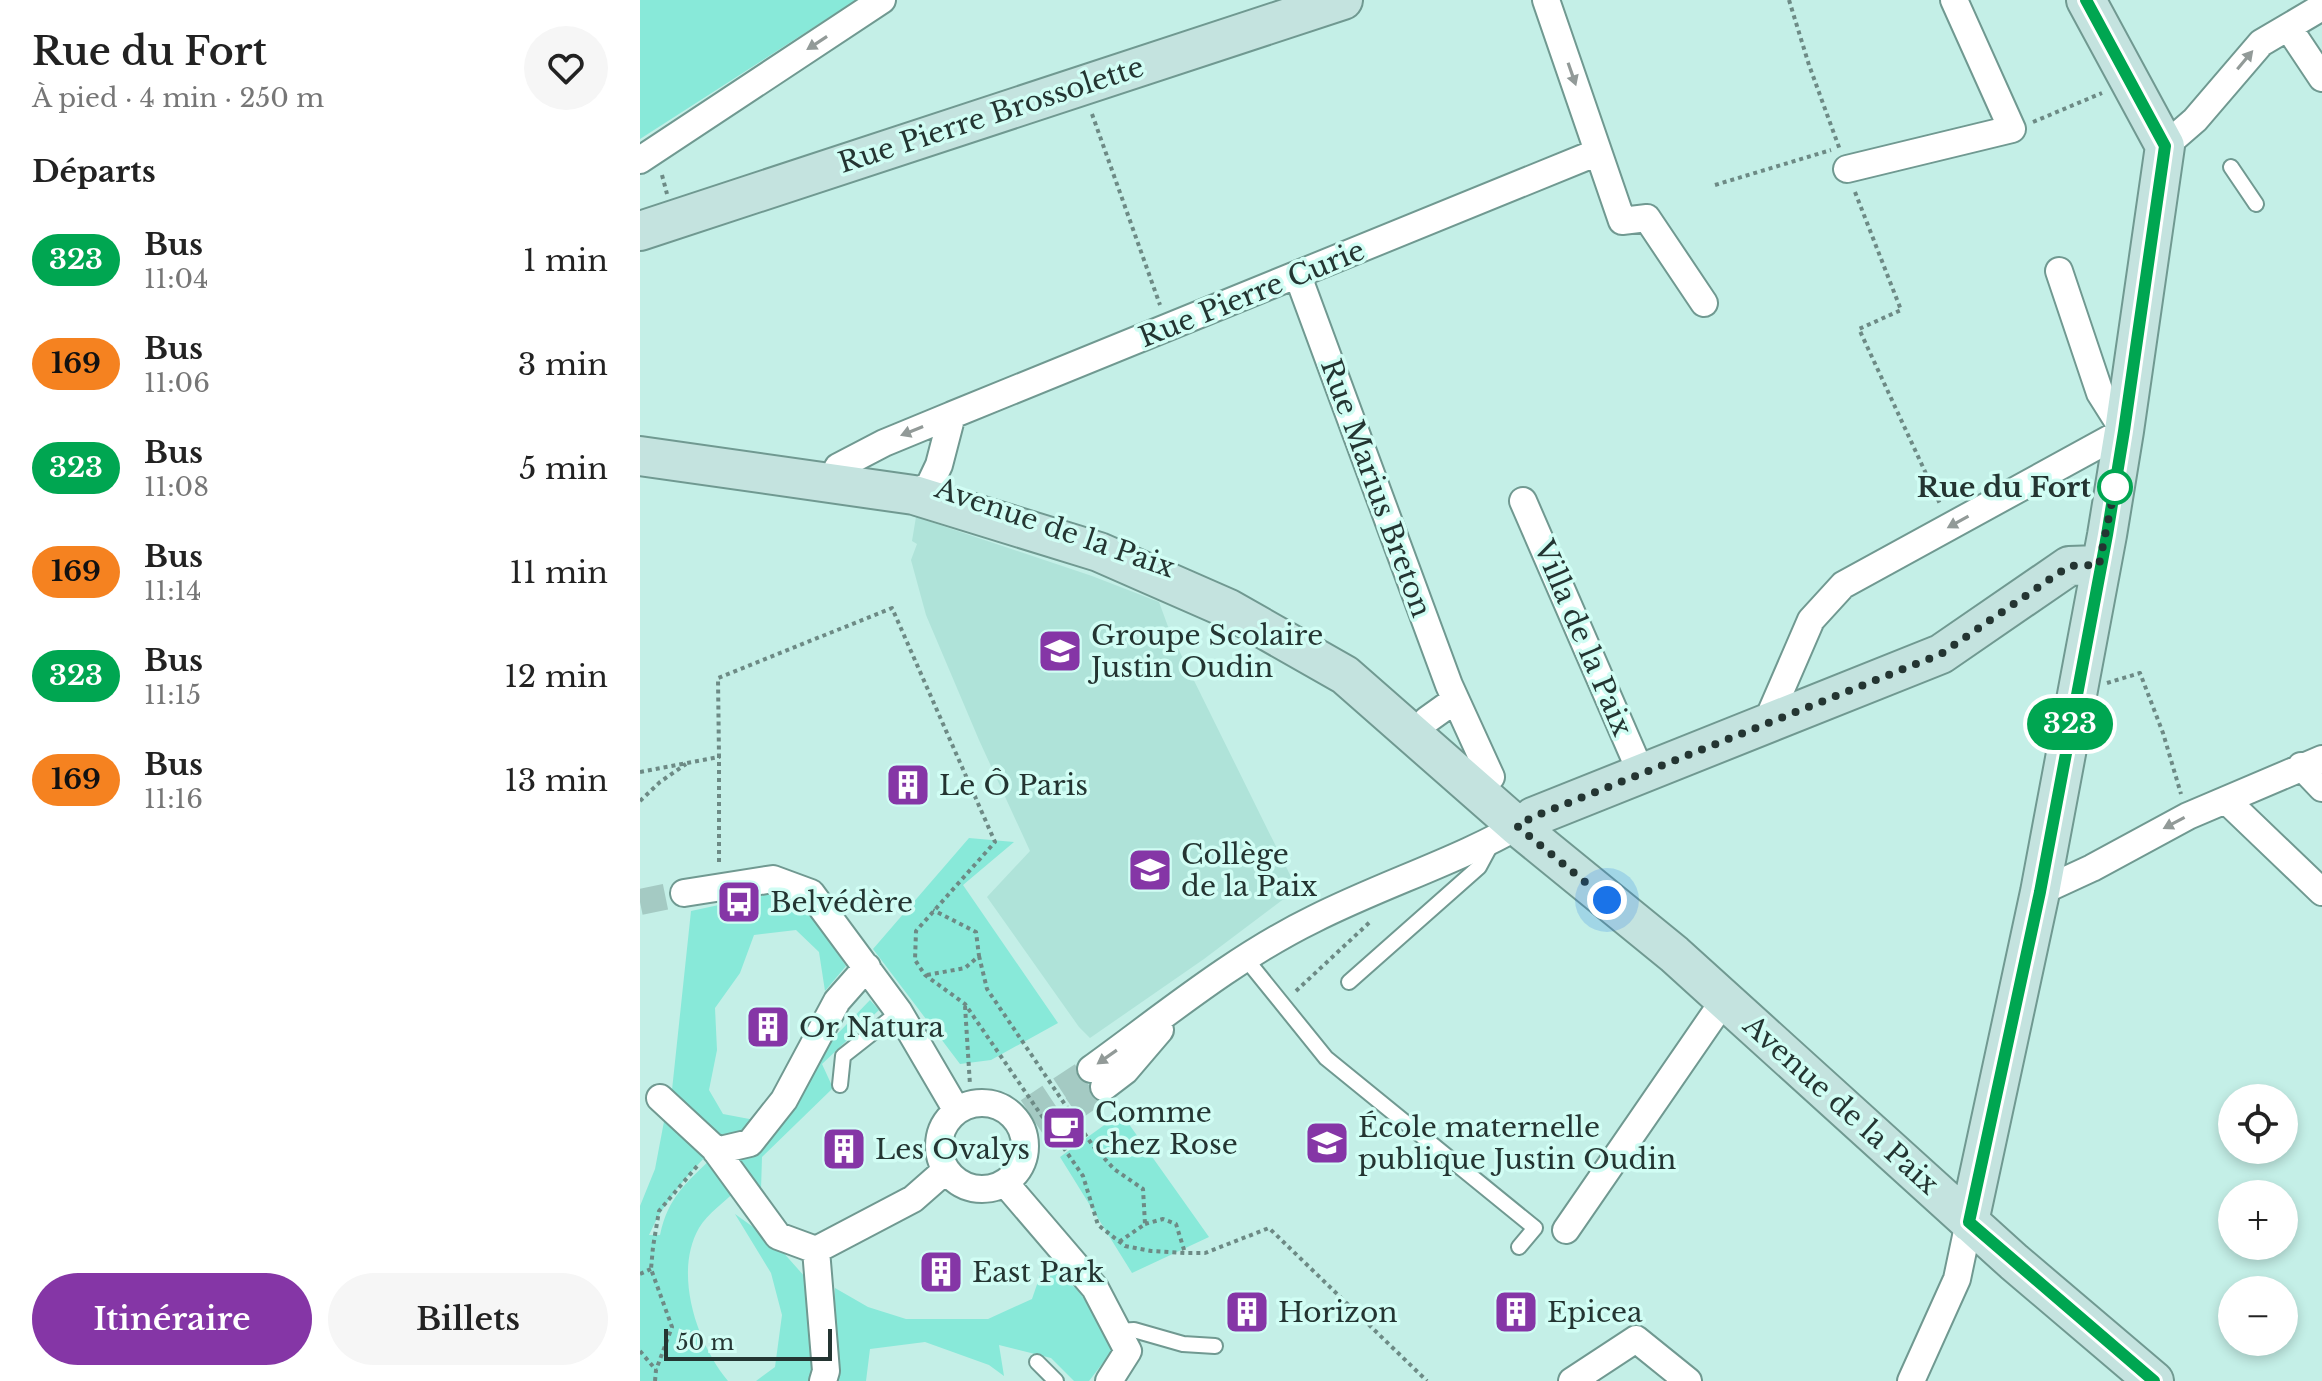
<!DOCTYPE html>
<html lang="fr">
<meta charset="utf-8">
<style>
:root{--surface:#fff;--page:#f6f6f6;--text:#222;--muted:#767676;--accent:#8536a6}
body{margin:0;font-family:"Libre Baskerville",serif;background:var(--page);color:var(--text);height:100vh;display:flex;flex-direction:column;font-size:30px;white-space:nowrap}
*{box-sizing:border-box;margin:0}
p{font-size:26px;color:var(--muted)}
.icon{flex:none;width:44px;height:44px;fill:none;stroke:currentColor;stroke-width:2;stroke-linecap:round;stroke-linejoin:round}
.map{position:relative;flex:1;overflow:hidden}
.sheet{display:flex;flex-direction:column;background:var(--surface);width:640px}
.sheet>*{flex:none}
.badge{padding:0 16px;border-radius:26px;font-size:28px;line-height:52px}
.buttons{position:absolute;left:1578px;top:1084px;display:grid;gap:16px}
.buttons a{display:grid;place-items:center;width:80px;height:80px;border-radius:50%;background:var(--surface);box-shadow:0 4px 12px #0003;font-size:40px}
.scale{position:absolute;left:24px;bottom:20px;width:168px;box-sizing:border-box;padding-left:8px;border:4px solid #243532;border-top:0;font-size:22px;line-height:28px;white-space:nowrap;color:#243532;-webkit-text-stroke:6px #d1fdf4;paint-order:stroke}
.you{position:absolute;width:40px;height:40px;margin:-20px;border:6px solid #fff;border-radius:50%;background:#1a73e8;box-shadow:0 0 0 12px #1a73e833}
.map>.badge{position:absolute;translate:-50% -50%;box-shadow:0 0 0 4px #fff}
h2{padding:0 32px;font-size:30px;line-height:72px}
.round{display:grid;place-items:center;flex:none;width:84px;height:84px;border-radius:42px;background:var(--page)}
.head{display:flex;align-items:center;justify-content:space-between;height:136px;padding:0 32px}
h1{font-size:38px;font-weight:600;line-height:60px}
.action{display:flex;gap:16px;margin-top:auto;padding:16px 32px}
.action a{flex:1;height:92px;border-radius:48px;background:var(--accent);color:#fff;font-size:32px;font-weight:600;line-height:92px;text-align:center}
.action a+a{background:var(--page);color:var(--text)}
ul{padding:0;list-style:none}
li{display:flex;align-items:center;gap:24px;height:104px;padding:0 32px}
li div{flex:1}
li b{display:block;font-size:30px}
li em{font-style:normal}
li .badge{min-width:88px;font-weight:700;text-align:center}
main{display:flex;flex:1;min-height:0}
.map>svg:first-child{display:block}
</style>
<main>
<section class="sheet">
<div class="head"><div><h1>Rue du Fort</h1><p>À pied · 4 min · 250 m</p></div><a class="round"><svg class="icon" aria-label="heart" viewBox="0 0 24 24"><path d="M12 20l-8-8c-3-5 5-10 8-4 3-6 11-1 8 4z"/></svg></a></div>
<h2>Départs</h2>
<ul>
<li><span class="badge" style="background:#00a651;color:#fff">323</span><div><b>Bus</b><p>11:04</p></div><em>1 min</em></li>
<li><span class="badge" style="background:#f58220;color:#111">169</span><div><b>Bus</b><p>11:06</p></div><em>3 min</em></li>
<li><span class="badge" style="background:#00a651;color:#fff">323</span><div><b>Bus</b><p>11:08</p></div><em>5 min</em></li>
<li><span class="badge" style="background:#f58220;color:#111">169</span><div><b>Bus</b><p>11:14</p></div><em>11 min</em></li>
<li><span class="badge" style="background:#00a651;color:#fff">323</span><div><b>Bus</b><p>11:15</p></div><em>12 min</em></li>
<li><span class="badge" style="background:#f58220;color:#111">169</span><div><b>Bus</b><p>11:16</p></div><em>13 min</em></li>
</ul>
<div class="action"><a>Itinéraire</a><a>Billets</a></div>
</section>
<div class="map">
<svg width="1682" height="1381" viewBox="0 0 1682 1381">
<rect width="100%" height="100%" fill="#c4efe7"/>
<path fill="#afe3d9" d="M276,517l176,59 67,26 11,30 127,257 -93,70 -114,79 -11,-11 -92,-130 43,-46 -51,-111 -53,-125 -15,-55 6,-16 -5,-3z"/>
<path fill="#88e9d9" d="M0,0h216l-216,139z
M329,838l45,4 -51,43 95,138 -67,37 -31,4 -87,-115z
M134,893l29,9 43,64 -21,25 -6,-39 -23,-22 -42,5 -14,38 -25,35 2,42 -8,40 14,24 37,7 -11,15 -31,3 -25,-21 -21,-28 19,-179z
M230,1000l9,10 -57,54 11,24 -71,69 -1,33 -36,-39z
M26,1111l48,37c-26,26 -50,53 -65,87h11c8,-38 27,-53 53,-78l26,31c-12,12 -32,26 -40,40 -26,45 -2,116 29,153h-88v-175l15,-37z
M481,1113l88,124 -77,36 -72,-116z
M95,1214l39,28 39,44 1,95h-58l19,-14 7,-52 -11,-42z
M404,1264l34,26 38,56 -27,35h-15l-23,-23 -52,-13 5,31 -15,-11 -64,-23 -55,7 -4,32h-35l4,-93 33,19 38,12h82l44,-20z"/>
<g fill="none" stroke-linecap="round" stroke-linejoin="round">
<path stroke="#a4cac3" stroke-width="26" stroke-dasharray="26 13" stroke-linecap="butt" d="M0,902l44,-9
M388,1111l63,-42
M401,1131l63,-44"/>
<g stroke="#709991" stroke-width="18">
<path id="lane" d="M1591,167l25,37
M606,959l80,99 209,170 -16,19
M709,982l130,-115 14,-26
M200,1085l3,-29 56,-44
M478,1331l16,-1 49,14 32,2
M397,1362l19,19"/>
</g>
<g stroke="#709991" stroke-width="30">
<path id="street" d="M906,0l76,221 25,-3 57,85
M1648,27l34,51
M1525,146l30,-26 66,-77 61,-36
M0,160l242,-160
M1207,169l165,-40 -58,-129
M658,276l151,409 42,92
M312,415l646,-263
M191,483l7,-16 46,-24 68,-28 -13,50 -9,19 -16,11
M883,501l119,274
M787,720l28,-20
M1126,724l45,-104 32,-35 281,-154 -24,-38 -41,-122
M1661,766l21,22
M1587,801l95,91
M1400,892l52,-24 96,-52 134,-57
M44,893l89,-14 38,14 88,119 58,99
M451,1069c72,-52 143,-111 223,-150 71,-36 148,-59 216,-100
M464,1087l21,-16 35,-41
M20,1098l54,50 64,88 38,14
M299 1146a43 43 0 1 1 86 0a43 43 0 1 1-86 0Z
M76,1151l34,-8 34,-43 53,-99 30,-34
M365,1183l90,105 33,63 -19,30
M926,1230l159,-231
M183,1381l3,-10 -10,-121 97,-51 33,-29
M932,1381l64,-42 52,42
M1271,1381l46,-102 12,-57"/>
</g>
<g stroke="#709991" stroke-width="42">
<path id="secondary" d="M0,231l703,-231
M0,456l274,39 185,57 130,57 116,66 172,151 157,128 340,308 140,119
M893,817l408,-163 128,-88 30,-1
M1329,1222l71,-330 67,-357 17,-104 41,-285 -79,-146"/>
</g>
<path stroke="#6d8a85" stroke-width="4" stroke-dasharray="4 4" stroke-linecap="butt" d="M1149,0l20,65 31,85
M452,114l68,191
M1393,122l69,-29
M22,175l5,19
M1075,185l116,-35
M1215,192l46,118 -42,19 82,177
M1467,683l33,-10 23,60 18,61
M0,772l79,-15 -1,-79 174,-70 103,234 -79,89 -1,29 10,15 40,29 118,172 15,49 27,21 26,5 34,2h20l64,-25 158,153
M0,801l20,-19 26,-18
M79,862v-105
M339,956l8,33 106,157 21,23 29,20 2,35 -26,18
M287,975l38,-7 14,-12 -3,-24 -43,-22
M656,991l76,-71
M325,1006l5,79
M505,1224l18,-5 13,5 9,29
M0,1274l11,-5
M0,1351l16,19
M15,1381l1,-11 16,-43 -21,-58 2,-22 6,-36 39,-46"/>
<use href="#lane" stroke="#fff" stroke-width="14"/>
<use href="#street" stroke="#fff" stroke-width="26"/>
<use href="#secondary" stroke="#c4e3df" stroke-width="38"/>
</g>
<defs><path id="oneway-solid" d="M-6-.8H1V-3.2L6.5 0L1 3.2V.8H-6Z" transform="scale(2)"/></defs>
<g fill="#929a98">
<use href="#oneway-solid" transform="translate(177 43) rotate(147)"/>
<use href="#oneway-solid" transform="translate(1605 60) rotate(-50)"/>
<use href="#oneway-solid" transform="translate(932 74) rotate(71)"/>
<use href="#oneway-solid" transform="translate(272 431) rotate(158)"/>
<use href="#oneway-solid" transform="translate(1318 522) rotate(151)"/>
<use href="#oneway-solid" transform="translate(1534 823) rotate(152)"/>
<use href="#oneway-solid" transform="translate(467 1057) rotate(145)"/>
</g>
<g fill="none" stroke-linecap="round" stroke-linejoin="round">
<g stroke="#fff" stroke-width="18">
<path id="line" d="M1446,0l79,146 -41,285 -17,104 -67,357 -71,330 185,159"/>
</g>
<use href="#line" stroke="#00a651" stroke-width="12"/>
<path stroke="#243532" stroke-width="8" stroke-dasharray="0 14.4" d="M967,900l-90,-74 16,-9 408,-163 128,-88 30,-1 16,-78"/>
</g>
<defs>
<g id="school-square" transform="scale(2.3)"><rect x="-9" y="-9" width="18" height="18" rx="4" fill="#8536a6" stroke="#d1fdf4"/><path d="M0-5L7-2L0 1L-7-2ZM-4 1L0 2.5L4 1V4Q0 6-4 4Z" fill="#fff"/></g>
<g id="building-square" transform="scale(2.3)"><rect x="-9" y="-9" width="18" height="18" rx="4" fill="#8536a6" stroke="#d1fdf4"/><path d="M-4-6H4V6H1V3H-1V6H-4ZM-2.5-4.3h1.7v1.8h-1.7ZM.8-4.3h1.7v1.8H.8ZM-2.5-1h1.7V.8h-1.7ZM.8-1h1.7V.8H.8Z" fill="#fff"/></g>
<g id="bus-square" transform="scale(2.3)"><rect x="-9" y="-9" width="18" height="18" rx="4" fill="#8536a6" stroke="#d1fdf4"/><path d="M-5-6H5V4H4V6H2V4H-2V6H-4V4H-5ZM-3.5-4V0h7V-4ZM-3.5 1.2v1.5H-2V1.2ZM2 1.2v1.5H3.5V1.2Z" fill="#fff"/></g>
<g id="cafe-square" transform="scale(2.3)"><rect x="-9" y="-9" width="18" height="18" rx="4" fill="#8536a6" stroke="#d1fdf4"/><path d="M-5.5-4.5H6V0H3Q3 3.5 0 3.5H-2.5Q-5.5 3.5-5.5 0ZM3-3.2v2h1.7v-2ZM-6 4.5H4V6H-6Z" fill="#fff"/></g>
</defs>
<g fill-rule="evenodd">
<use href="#school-square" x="420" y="651"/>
<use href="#building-square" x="268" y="785"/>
<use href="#school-square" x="510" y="870"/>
<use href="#bus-square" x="99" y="902"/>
<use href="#building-square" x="128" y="1027"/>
<use href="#cafe-square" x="424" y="1128"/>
<use href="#school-square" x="687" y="1143"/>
<use href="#building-square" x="204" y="1149"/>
<use href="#building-square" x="301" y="1272"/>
<use href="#building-square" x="607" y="1312"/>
<use href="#building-square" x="876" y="1312"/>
</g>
<circle fill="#fff" stroke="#00a651" stroke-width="4" cx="1475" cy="487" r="16"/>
<g text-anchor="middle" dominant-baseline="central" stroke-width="7" stroke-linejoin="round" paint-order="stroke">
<g font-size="28" fill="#243532" stroke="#d1fdf4">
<text transform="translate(351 115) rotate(-18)">Rue Pierre Brossolette</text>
<text transform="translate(612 294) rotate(-22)">Rue Pierre Curie</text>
<text transform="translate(736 488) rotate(70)">Rue Marius Breton</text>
<text transform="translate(415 528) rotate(19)">Avenue de la Paix</text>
<text transform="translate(943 638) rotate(67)">Villa de la Paix</text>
<text transform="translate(1201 1105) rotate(42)">Avenue de la Paix</text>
</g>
<g font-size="28" font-weight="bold" fill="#243532" stroke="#d1fdf4" text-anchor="end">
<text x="1451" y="487">Rue du Fort</text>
</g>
<g font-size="28" fill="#243532" stroke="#d1fdf4" text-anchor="start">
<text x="451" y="635">Groupe Scolaire<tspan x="451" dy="32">Justin Oudin</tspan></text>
<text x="299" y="785">Le Ô Paris</text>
<text x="541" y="854">Collège<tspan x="541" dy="32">de la Paix</tspan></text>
<text x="130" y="902">Belvédère</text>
<text x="159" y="1027">Or Natura</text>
<text x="455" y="1112">Comme<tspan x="455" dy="32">chez Rose</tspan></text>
<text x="718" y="1127">École maternelle<tspan x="718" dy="32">publique Justin Oudin</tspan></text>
<text x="235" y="1149">Les Ovalys</text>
<text x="332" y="1272">East Park</text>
<text x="638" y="1312">Horizon</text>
<text x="907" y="1312">Epicea</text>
</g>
</g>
</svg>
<div class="buttons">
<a><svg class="icon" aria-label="locate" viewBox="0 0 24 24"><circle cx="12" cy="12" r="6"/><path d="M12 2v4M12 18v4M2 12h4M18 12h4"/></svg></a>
<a>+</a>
<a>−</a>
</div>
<div class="scale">50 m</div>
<div class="you" style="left:967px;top:900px"></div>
<b class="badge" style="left:1430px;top:724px;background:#00a651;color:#fff">323</b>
</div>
</main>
